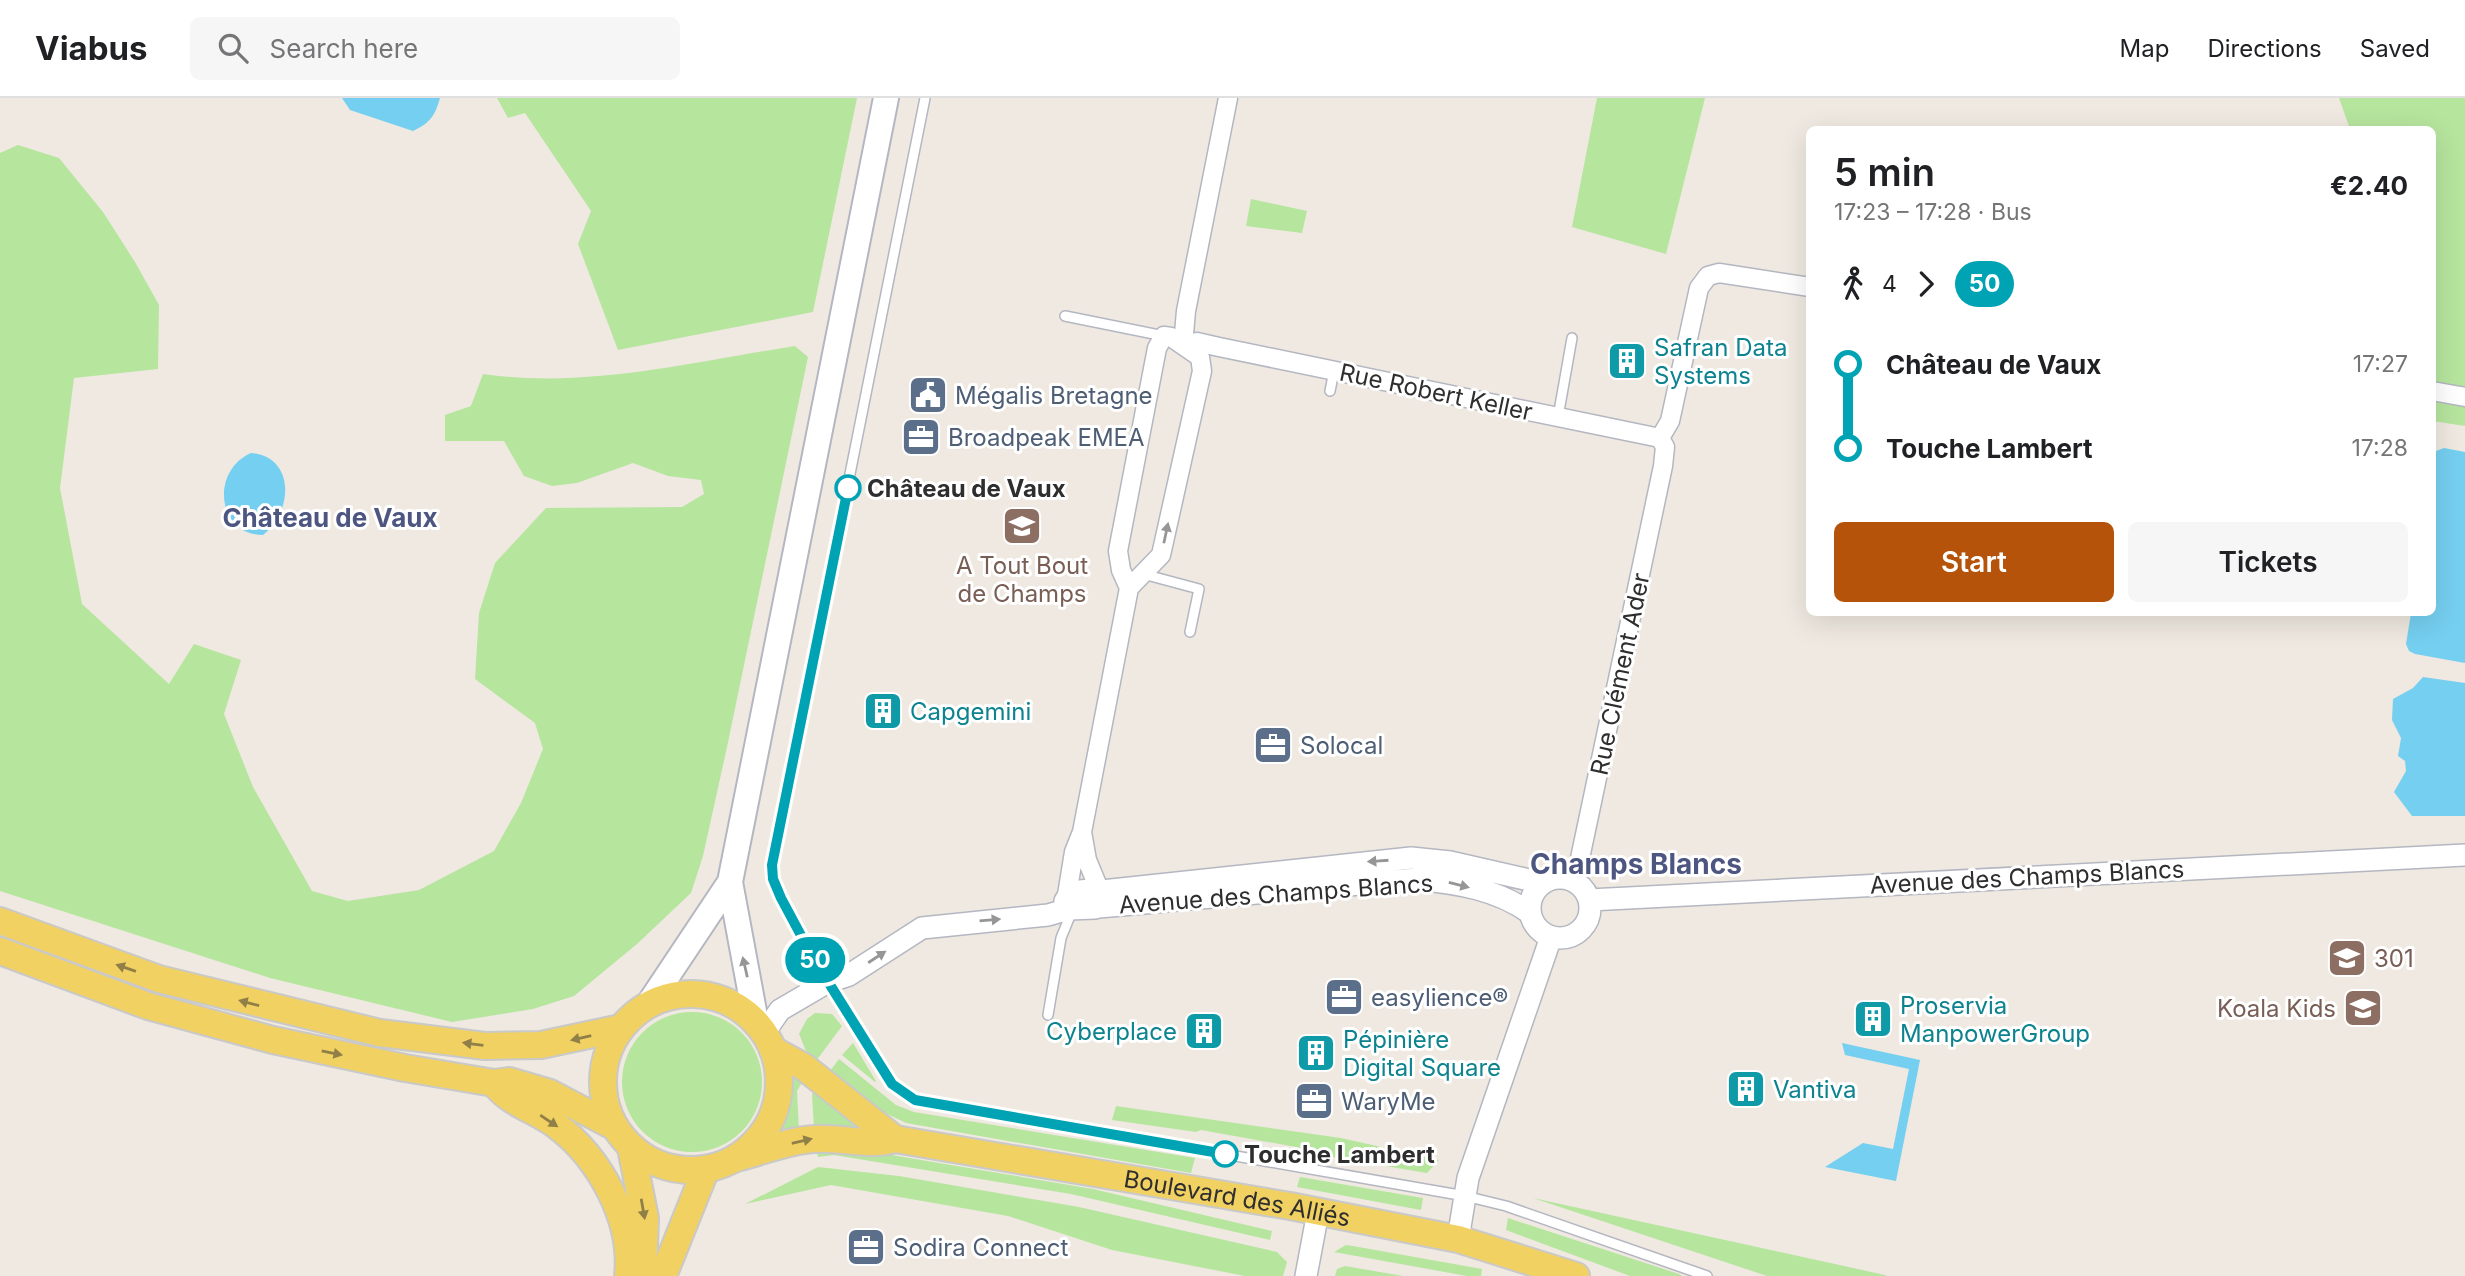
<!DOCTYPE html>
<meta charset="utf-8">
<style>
:root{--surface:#fff;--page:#f6f6f6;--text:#202124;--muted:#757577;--line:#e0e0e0;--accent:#b45309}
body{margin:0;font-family:Inter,sans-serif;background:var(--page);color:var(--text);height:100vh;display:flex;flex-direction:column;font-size:26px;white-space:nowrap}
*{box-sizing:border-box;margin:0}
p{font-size:23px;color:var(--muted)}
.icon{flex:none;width:38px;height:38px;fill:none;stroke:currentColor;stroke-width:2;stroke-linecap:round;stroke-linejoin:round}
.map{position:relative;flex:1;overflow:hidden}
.sheet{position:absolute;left:1806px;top:28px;width:630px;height:490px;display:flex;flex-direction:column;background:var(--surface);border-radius:10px;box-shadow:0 7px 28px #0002}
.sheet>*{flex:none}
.badge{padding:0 14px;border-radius:23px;font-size:24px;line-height:46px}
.map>.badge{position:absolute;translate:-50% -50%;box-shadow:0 0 0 4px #fff}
.legs{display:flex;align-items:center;gap:10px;height:77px;padding:0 28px;font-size:23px}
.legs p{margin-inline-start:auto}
.headline{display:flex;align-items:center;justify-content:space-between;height:119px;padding:0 28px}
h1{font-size:38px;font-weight:600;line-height:52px}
.action{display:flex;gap:14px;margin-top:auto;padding:14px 28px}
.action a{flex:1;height:80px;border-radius:10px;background:var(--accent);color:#fff;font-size:28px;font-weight:600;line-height:80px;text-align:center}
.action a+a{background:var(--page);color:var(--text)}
ul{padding:0 28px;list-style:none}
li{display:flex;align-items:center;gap:24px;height:84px;font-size:26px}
li i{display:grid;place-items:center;width:10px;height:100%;margin:0 9px;background:currentColor}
li i::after{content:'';width:18px;height:18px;margin:-9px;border:5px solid;border-radius:50%;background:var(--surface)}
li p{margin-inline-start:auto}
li:first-child i{background:linear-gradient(#0000 50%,currentColor 0)}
li:last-child i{background:linear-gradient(currentColor 50%,#0000 0)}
header{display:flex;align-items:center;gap:42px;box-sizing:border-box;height:98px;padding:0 35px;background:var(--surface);border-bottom:2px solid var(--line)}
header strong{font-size:33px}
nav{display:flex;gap:38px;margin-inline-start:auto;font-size:24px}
.search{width:490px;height:63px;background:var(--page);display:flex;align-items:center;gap:18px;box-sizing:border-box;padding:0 24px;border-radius:10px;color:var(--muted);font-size:26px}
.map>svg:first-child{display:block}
</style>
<header>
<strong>Viabus</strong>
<div class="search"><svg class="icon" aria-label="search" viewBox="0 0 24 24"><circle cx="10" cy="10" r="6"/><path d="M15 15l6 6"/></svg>Search here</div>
<nav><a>Map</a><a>Directions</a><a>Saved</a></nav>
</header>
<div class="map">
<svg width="2465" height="1178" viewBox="0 0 2465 1178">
<rect width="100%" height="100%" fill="#efe9e1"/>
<path fill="#b6e59e" d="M497,0h360l-44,214 -195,38 -40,-106 13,-33 -66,-98 -17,5z
M1597,0h108l-39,156 -94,-27z
M2339,0h126v328l-32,-5 -1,-291 -82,-1z
M18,47l41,13 44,54 32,50 24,43 -1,64 -84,9 -14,110 22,116 87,80 25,-40 47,16 -17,54 29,73 59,104 36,10 71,-11 75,-39 27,-48 22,-54 -8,-26 -60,-44 4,-66 16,-50 51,-55 136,-1 22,-13 -3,-14 -33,-4 -35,-13 -56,20 -25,3 -28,-10 -20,-35h-59v-26l26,-9 12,-32c104,15 209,-12 312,-28l13,11 -81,390 -24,109 -12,37 -54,51 -63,52 -41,13 -81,13 -182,-44 -270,-87v-738z
M1251,101l56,12 -5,22 -56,-7z
M622 984a70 70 0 1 1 140 0a70 70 0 1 1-140 0Z
M815,915l17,1 10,12 -26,35 -10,-10 -7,-17 8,-15z
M853,945l23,38 -1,1 -33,-27z
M839,961l57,46 18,7 281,46 -4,15 -285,-50 -29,-14 -47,-38z
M794,977l9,6 -6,10 2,40 -21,4 14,-34z
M815,993l43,38h-44l-2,-35z
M1116,1008l225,32 98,22 -12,13 -131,-22v-4l-95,-17 -5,2 -84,-12z
M832,1047l261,44 179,42 -2,9 -199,-46 -237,-39 -16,2 -2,-10z
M818,1069l81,9 180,31 198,45 10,10 -4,14h-38l-133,-26 -104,-34 -177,-31 -86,19z
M1300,1079l123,21 -2,12 -124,-23z
M1533,1100l352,77 2,1h-120z
M1508,1120l171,56 3,2h-52l-124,-46z
M1346,1147l7,1 129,23 -1,7h-14l-133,-24z
M1345,1168l58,10h-68l2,-7z"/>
<path fill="#75cff0" d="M342,0h98c-5,18 -10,25 -27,33l-63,-21z
M2444,350l21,4v211l-50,-9 -6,-3 -3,-7 5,-31 21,-1v-145l4,-16z
M251,355c45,4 42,59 12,82 -46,0 -53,-64 -12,-82z
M2423,579l42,6v133h-53l-18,-24 12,-21 -1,-10 -7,-5 3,-18 -9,-18 1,-21 20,-11z
M1842,945l78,17 -24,121 -71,-14 38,-24 30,6 16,-80 -64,-14z"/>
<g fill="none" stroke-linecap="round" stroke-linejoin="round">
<g stroke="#b4b7c1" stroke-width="12">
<path id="service" d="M925,0l-153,767 1,14 8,19 31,58 80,128 23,16 550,96 41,10 201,70
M1065,218l99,20
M1330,293l4,-20
M1558,319l14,-79
M1143,476l56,15 -9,43
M1048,917l13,-77 11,-27"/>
</g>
<g stroke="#b4b7c1" stroke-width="21">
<path id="minor" d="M1183,247l14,-3 22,5 441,91 5,9 -2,19 -88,416
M1183,247l3,-34 42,-213
M2432,293l33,6
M1660,340l10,-17 29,-133 9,-12 11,-3 91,14
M1082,734l5,28 12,29
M1067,797l7,-43 8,-20 47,-244 32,-33 41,-184 -2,-14 -29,-20 -7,-1 -7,12 -39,203 3,19 8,18"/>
</g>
<g stroke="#b4b7c1" stroke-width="24">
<path id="tertiary" d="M1530 810a30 30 0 1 1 60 0a30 30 0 1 1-60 0Z
M1102,793l309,-33 39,4 92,21
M1589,802l876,-45
M1099,809l318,-28c39,4 80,10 113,34
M764,935l16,-23 48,-28 21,-7 73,-47 126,-13 21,-6 26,-1 8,-4 3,-9 -7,-6 -28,3 -6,9 4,8
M1458,1141l10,-61 83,-241
M1306,1178l12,-64"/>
</g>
<g stroke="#b4b7c1" stroke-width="28">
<path id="secondary" d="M648,907l82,-123
M756,924l-26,-140 156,-784"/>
</g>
<g stroke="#c9c9c9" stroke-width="30">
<g id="primary">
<path d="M0,823l159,58 221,54 105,13 56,-1 80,-17"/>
<path d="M0,853l148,55 125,34 132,28 89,15 15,-2 41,12 65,34"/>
<circle cx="691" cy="984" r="88"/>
<path d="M773,952l31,17 91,72"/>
<path d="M494,985c16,21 40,26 62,42 44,33 78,95 72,151"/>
<path d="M631,1050l14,70 -2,58"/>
<path id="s1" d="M736,1060c25,-6 53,-18 79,-19 27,-2 53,8 80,0l395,67 168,33 118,37"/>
<path d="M663,1178l43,-107"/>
</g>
</g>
<use href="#service" stroke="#fff" stroke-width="9"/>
<use href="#minor" stroke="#fff" stroke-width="18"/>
<use href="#tertiary" stroke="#fff" stroke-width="21"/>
<use href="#secondary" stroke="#fff" stroke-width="24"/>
<use href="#primary" stroke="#f2d163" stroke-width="26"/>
</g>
<defs><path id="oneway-solid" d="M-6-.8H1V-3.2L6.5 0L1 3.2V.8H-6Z" transform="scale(1.75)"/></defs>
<g fill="#969696">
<use href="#oneway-solid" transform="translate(1166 435) rotate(-78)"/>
<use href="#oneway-solid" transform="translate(1378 763) rotate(176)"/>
<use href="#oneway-solid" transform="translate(1459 787) rotate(14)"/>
<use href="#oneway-solid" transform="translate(990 822) rotate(-5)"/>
<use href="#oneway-solid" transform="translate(877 859) rotate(-33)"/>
<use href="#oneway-solid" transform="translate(745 869) rotate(-103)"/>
</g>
<g fill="#908048">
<use href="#oneway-solid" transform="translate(126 870) rotate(-161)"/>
<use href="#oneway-solid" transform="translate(249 905) rotate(-165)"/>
<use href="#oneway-solid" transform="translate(581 940) rotate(167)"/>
<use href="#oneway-solid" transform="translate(473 946) rotate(-173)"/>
<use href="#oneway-solid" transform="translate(332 955) rotate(12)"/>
<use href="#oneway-solid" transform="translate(549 1023) rotate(34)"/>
<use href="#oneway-solid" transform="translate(802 1043) rotate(-13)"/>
<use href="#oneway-solid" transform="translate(643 1111) rotate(80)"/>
</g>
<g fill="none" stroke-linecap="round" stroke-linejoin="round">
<g stroke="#fff" stroke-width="16">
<path id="line-1" d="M848,390l-76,377 1,14 8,19 31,58 80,128 23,16 310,54"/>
</g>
<use href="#line-1" stroke="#00a3b4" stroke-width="10"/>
</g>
<defs>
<g id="building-square" transform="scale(2.0125)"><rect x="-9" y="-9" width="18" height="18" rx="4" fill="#0f9aa8" stroke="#fff"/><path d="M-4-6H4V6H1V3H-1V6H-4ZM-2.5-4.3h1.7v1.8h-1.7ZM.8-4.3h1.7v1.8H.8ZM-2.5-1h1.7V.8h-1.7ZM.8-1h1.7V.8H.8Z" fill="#fff"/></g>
<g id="civic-square" transform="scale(2.0125)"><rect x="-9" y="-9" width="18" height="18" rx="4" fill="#5c6f8a" stroke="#fff"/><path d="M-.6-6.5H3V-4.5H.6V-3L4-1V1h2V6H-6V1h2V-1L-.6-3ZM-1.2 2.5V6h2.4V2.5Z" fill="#fff"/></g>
<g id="office-square" transform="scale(2.0125)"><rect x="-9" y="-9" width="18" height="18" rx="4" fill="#5c6f8a" stroke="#fff"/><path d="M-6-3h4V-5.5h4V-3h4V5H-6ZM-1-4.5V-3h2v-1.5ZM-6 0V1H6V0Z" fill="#fff"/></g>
<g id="school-square" transform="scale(2.0125)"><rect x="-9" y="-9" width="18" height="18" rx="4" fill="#8d6e63" stroke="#fff"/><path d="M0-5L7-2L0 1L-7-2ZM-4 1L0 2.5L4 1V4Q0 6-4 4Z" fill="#fff"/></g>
<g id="university-square" transform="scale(2.0125)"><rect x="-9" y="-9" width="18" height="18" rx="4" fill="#8d6e63" stroke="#fff"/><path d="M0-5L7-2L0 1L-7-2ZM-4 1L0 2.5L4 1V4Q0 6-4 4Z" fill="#fff"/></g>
</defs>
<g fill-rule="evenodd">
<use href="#building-square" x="1627" y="263"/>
<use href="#civic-square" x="928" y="297"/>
<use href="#office-square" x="921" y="339"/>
<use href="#school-square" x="1022" y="428"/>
<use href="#building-square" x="883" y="613"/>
<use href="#office-square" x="1273" y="647"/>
<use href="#university-square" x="2347" y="860"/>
<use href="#office-square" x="1344" y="899"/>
<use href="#school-square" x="2363" y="910"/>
<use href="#building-square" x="1873" y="921"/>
<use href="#building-square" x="1204" y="933"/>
<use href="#building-square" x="1316" y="955"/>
<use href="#building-square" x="1746" y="991"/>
<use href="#office-square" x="1314" y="1003"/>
<use href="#office-square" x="866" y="1149"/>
</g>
<g fill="#fff" stroke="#00a3b4" stroke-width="3.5">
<circle cx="848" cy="390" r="12"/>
<circle cx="1225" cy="1056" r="12"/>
</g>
<g text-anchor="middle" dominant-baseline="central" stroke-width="6" stroke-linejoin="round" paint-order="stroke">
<g font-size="24" fill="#0d838f" stroke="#fff" text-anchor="start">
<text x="1654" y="249">Safran Data<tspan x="1654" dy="28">Systems</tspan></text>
<text x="910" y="613">Capgemini</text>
<text x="1900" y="907">Proservia<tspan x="1900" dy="28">ManpowerGroup</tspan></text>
<text x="1177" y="933" text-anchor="end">Cyberplace</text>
<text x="1343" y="941">Pépinière<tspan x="1343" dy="28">Digital Square</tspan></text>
<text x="1773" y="991">Vantiva</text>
</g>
<g font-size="24" fill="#2e2e2e" stroke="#fff">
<text transform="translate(1436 294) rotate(12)">Rue Robert Keller</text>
<text transform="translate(1620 576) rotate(-78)">Rue Clément Ader</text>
<text transform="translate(2027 779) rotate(-3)">Avenue des Champs Blancs</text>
<text transform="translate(1276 796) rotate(-4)">Avenue des Champs Blancs</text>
<text stroke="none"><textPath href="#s1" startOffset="509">Boulevard des Alliés</textPath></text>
</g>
<g font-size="24" fill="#4e5e75" stroke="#fff" text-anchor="start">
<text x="955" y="297">Mégalis Bretagne</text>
<text x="948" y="339">Broadpeak EMEA</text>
<text x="1300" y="647">Solocal</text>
<text x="1371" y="899">easylience®</text>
<text x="1341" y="1003">WaryMe</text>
<text x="893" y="1149">Sodira Connect</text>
</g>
<g font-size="24" font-weight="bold" fill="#2e2e2e" stroke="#fff" text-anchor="start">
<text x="867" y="390">Château de Vaux</text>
<text x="1244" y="1056">Touche Lambert</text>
</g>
<g font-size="24" fill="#785e54" stroke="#fff">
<text x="1022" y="467">A Tout Bout<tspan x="1022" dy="28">de Champs</tspan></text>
<text x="2374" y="860" text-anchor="start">301</text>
<text x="2336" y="910" text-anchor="end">Koala Kids</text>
</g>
<g font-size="26" font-weight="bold" fill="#4d5680" stroke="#fff">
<text x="330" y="419">Château de Vaux</text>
</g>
<g font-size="28" font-weight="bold" fill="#4d5680" stroke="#fff">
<text x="1636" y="766">Champs Blancs</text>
</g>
</g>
</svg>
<b class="badge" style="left:815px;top:862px;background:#00a3b4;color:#fff">50</b>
<section class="sheet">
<div class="headline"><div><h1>5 min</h1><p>17:23 – 17:28 · Bus</p></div><b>€2.40</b></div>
<div class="legs"><svg class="icon" aria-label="walk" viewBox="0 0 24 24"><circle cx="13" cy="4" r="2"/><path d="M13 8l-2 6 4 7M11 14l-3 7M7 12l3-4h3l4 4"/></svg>4<svg class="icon" aria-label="forward" viewBox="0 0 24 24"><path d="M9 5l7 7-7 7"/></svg><b class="badge" style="background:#00a3b4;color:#fff">50</b></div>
<ul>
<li><i style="color:#00a3b4"></i><b>Château de Vaux</b><p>17:27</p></li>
<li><i style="color:#00a3b4"></i><b>Touche Lambert</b><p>17:28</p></li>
</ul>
<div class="action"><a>Start</a><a>Tickets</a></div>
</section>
</div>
